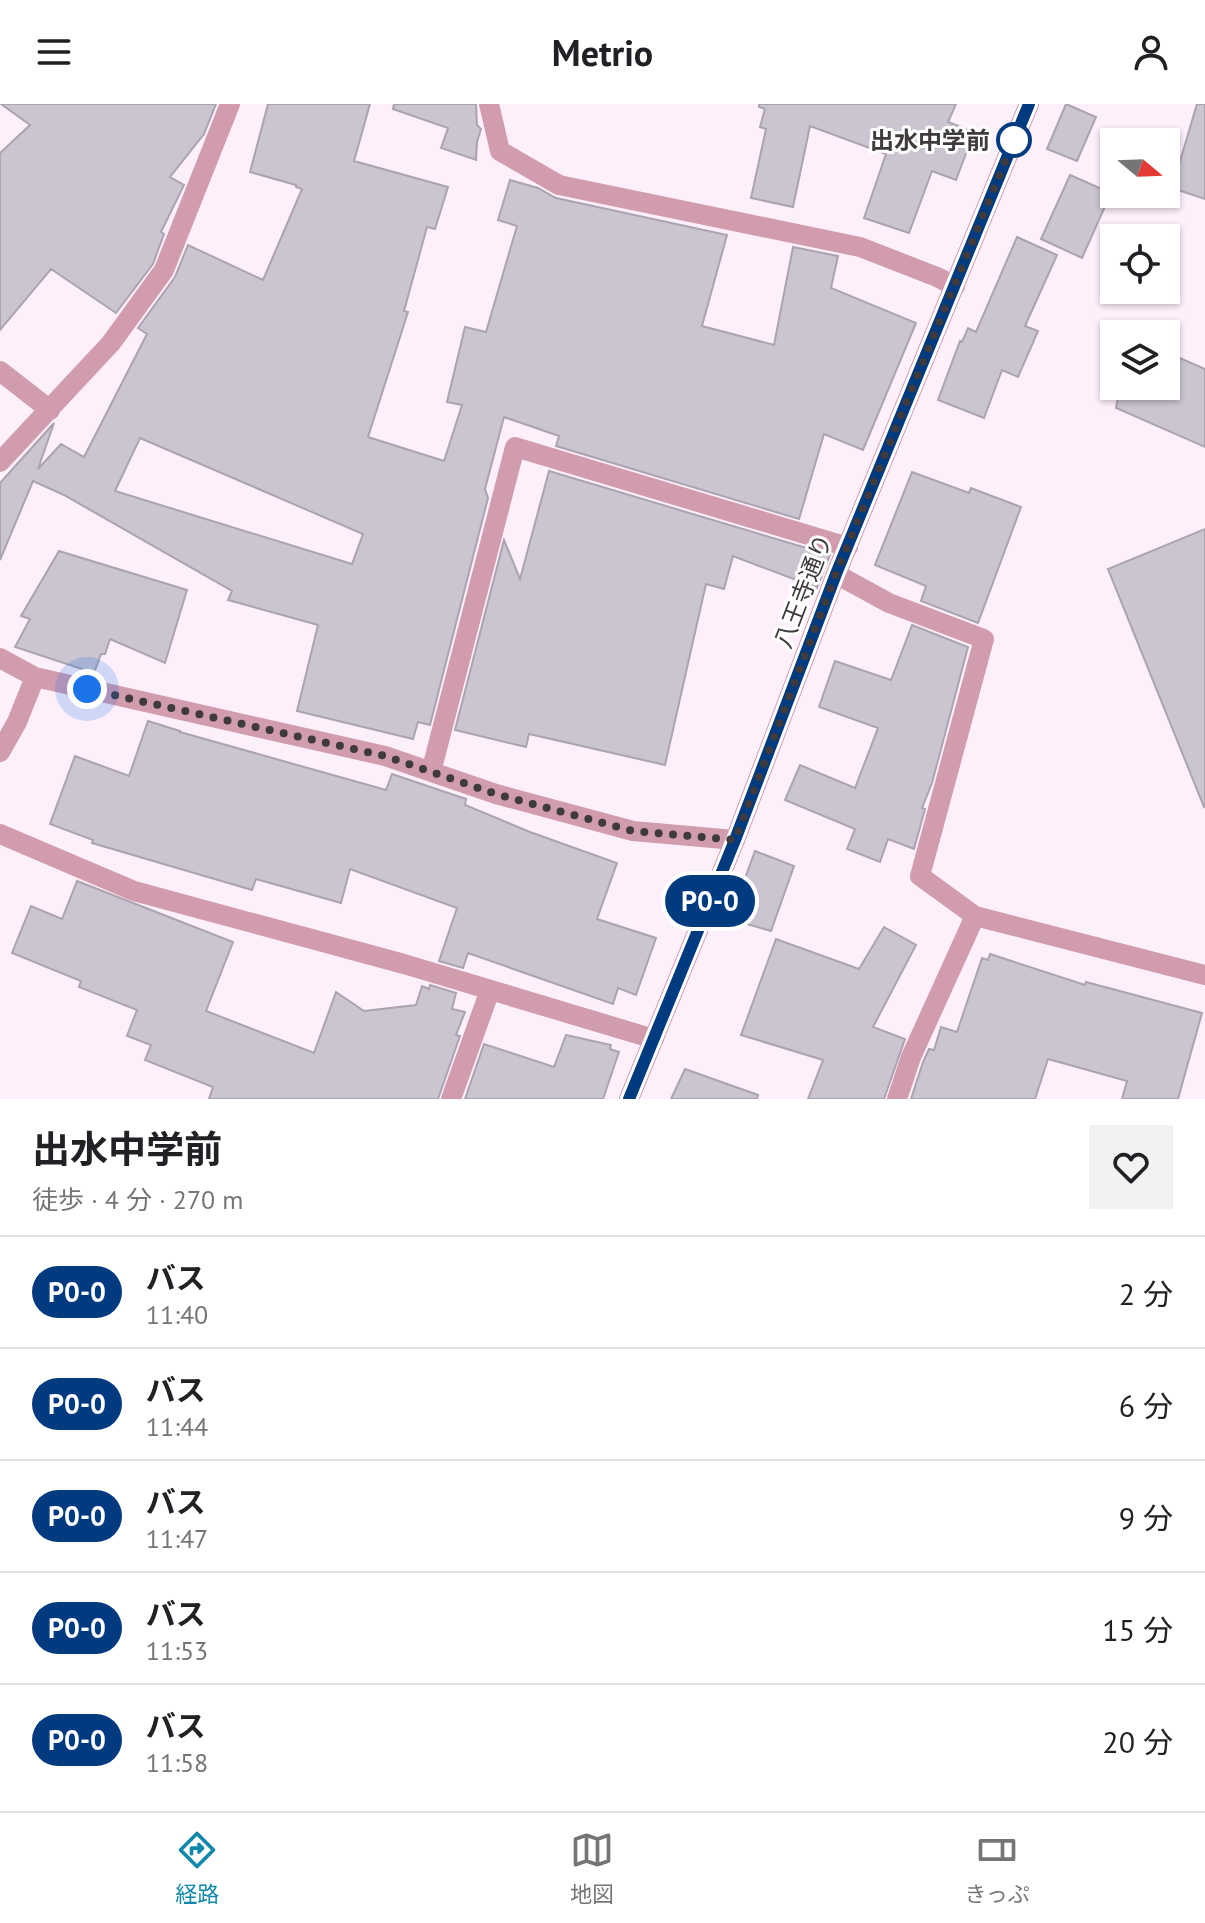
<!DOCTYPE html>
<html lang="ja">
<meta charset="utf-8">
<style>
:root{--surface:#fff;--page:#f2f2f2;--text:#202124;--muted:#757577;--line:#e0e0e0;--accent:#0f88ac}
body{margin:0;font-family:"PT Sans","Noto Sans JP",sans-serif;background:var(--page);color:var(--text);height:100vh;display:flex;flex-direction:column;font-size:30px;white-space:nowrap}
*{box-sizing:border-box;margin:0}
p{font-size:26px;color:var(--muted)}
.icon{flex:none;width:44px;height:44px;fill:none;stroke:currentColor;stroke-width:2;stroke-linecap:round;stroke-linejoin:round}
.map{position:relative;height:995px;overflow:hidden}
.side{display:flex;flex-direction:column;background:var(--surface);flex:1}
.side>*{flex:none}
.badge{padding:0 16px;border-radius:26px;font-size:28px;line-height:52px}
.needle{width:52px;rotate:109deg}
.controls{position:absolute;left:1100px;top:24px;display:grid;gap:16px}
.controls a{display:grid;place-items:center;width:80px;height:80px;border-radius:0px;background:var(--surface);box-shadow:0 2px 6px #0004;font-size:40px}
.you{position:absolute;width:40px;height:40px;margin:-20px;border:6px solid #fff;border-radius:50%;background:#1a73e8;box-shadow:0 0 0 12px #1a73e833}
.map>.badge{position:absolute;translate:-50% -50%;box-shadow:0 0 0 4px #fff}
.round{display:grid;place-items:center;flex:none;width:84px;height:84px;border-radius:0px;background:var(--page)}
.head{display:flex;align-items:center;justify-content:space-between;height:136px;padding:0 32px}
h1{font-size:38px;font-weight:700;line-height:60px}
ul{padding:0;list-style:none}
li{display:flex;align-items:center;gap:24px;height:112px;padding:0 32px;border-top:2px solid var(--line)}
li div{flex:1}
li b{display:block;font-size:30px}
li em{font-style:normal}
li .badge{min-width:88px;font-weight:700;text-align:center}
header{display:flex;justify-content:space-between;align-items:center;height:104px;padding:0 32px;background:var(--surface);font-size:36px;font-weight:700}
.menu{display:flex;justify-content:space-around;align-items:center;height:112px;border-top:2px solid var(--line);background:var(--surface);font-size:22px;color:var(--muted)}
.menu a{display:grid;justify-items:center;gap:4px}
.menu .current{color:var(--accent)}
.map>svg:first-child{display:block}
</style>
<header><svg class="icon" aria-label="menu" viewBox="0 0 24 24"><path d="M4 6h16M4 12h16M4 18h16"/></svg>Metrio<svg class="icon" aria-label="person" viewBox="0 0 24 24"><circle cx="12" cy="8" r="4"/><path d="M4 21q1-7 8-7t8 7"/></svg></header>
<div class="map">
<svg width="1205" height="995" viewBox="0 0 1205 995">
<rect width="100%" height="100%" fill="#fef0fa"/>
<path fill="#cbc4d1" stroke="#aba3b0" stroke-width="2" fill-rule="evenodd" d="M1,0h215l-12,30 -34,43 14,8 -23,47 3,2 -11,30 -37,49 -65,-44 -51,61v-177l30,-28z
M268,0h102l-16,57 94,26 -13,42 -8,-2 -23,84 4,1 -40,125 76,24 18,-56 -15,-3 18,-75 21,5 31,-106 -19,-6 12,-40 28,8 18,10 171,37 -25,91 72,19 19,-98 45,9 -7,32 85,35 -53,127 -39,-16 -25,85 -243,-73 3,-10 -55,-19 -19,72 3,9 -58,227 -12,-3 -5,17 -116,-28 21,-86 -90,-25 4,-9 -168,-96 -31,-14 -33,79v-77l54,-60 -16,46 23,-25 23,13 63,-123 -9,-6 37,-51 13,-32 75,35 39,-91 -6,-2v-2l-46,-13zM140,334l223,96 -11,30 -237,-73z
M394,0h82l1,21 4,4 -4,13 -1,18 -35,-12 7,-20 -55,-19z
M759,0h197l-8,18 26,10 -18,48 -24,-9 -23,62 -45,-15 22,-64 -76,-28 -17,81 -42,-9 15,-69 -6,-2 5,-18 -6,-2z
M1066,0l30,13 -19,44 -30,-12z
M1197,0h8v95l-33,-11z
M1070,71l41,18 -29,65 -41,-19z
M1017,133l40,18 -32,71 13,5 -20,46 -16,-7 -18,48 -46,-18 22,-59 2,1 6,-14 8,4z
M1166,248l39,17v78l-89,-39 4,-22h46z
M549,367l281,84 -13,33 -84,-32 -9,33 -18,-5 -41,181 -136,-31 -3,13 -71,-17 49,-190 16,39z
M912,368l57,21 2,-5 50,19 -43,116 -57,-22 5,-15 -51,-21z
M1205,425v277l-1,1 -96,-238z
M59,447l128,39 -22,73 -55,-24 -5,15h-4l-7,19 -79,-26 15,-28 -9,-3z
M912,521l56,22 -36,136 -10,25 3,1 -11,40 -26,-10 -8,23 -33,-13 8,-20 -70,-29 15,-35 55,23 23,-60 -59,-21 16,-46 56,19z
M148,617l32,10v1l206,58 6,-16 74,25 -1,6 65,27 87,31 -20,56 59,19 -20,57 -18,-7 -5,16 -145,-51 -5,15 -24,-7 18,-53 -107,-39 -9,34 -85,-24 -4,11 -160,-47 1,-3 -43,-16 25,-68 54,20z
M755,747l39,15 -23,65 -41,-12z
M77,777l156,61 -27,69 108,42 22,-61 28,19 52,-6 6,-19 7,3 1,-4 26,8 -4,16 13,3 -9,23 4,1 -22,63h-229l4,-12 -68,-27 6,-15 -24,-9 10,-26 -58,-23 2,-6 -69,-28 19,-47 31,13z
M884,823l32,18 -43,82 32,12 -21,60h-76l15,-39 -82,-25 35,-96 83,30z
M990,850l95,31 1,-3 116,31 -24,86h-56l5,-18 -79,-22 -13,40h-124l12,-37 6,-13 5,1 7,-23 16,5 25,-74 6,2z
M566,931l45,10 -1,4 9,3 -16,47h-138l19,-55 70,23z
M685,965l73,26 -1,4h-86z"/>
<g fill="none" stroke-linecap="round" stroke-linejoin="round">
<path stroke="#d29caf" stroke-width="20" d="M489,0l11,47 59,34 301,62 77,30 18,9
M0,267l50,39
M0,358l111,-119 53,-73 66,-166
M836,470l53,29 95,36 -64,237 55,40
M0,554l35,19 350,79 111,38 137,37 102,9
M0,648l17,-30 18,-45
M431,668l84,-325 333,100
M0,730l134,57 270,73 250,75
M451,995l39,-109
M897,995l14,-42 64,-141 230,59"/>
<path stroke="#d29caf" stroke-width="20" d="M629,995l106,-259 101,-266 193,-470"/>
</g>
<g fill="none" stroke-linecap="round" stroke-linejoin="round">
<g stroke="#fff" stroke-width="18">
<path id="line" d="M629,995l106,-259 101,-266 193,-470"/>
</g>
<use href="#line" stroke="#003b80" stroke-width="12"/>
<path stroke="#3f3a3e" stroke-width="8" stroke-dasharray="0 14.4" d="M87,585l298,67 111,38 137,37 102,9 101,-266 178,-434"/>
</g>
<circle fill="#fff" stroke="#003b80" stroke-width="4" cx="1014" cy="36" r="16"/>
<g text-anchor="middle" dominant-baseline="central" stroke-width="6" stroke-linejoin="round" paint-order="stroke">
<g font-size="24" font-weight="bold" fill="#3f3a3e" stroke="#fff" text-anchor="end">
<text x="990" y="36">出水中学前</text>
</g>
<g font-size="24" fill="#3f3a3e" stroke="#fff">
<text transform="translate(803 487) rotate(-69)">八王寺通り</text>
</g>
</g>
</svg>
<div class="controls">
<a><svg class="needle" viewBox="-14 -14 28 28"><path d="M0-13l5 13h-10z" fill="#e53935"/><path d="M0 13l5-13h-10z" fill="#757577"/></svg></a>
<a><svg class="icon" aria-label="locate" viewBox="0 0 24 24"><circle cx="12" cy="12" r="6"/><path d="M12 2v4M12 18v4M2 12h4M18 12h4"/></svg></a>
<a><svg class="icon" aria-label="layers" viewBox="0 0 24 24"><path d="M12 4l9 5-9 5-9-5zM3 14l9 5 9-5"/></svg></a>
</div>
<div class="you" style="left:87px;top:585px"></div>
<b class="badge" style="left:710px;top:797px;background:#003b80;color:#fff">P0-0</b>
</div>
<section class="side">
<div class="head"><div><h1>出水中学前</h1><p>徒歩 · 4 分 · 270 m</p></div><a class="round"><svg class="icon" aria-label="heart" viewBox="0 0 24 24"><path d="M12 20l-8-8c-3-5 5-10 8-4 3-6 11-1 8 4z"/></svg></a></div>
<ul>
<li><span class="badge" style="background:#003b80;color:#fff">P0-0</span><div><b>バス</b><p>11:40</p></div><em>2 分</em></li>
<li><span class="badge" style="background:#003b80;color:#fff">P0-0</span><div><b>バス</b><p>11:44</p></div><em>6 分</em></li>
<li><span class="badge" style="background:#003b80;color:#fff">P0-0</span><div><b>バス</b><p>11:47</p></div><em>9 分</em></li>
<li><span class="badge" style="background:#003b80;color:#fff">P0-0</span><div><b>バス</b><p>11:53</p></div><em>15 分</em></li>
<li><span class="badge" style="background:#003b80;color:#fff">P0-0</span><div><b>バス</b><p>11:58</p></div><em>20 分</em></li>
</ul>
</section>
<nav class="menu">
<a class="current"><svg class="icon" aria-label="directions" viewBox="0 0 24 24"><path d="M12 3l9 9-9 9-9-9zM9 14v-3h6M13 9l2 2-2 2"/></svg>経路</a>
<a><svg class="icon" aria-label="map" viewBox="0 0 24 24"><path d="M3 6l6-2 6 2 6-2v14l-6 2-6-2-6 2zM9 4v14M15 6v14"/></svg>地図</a>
<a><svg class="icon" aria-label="tickets" viewBox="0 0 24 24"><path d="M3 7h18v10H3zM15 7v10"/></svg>きっぷ</a>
</nav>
